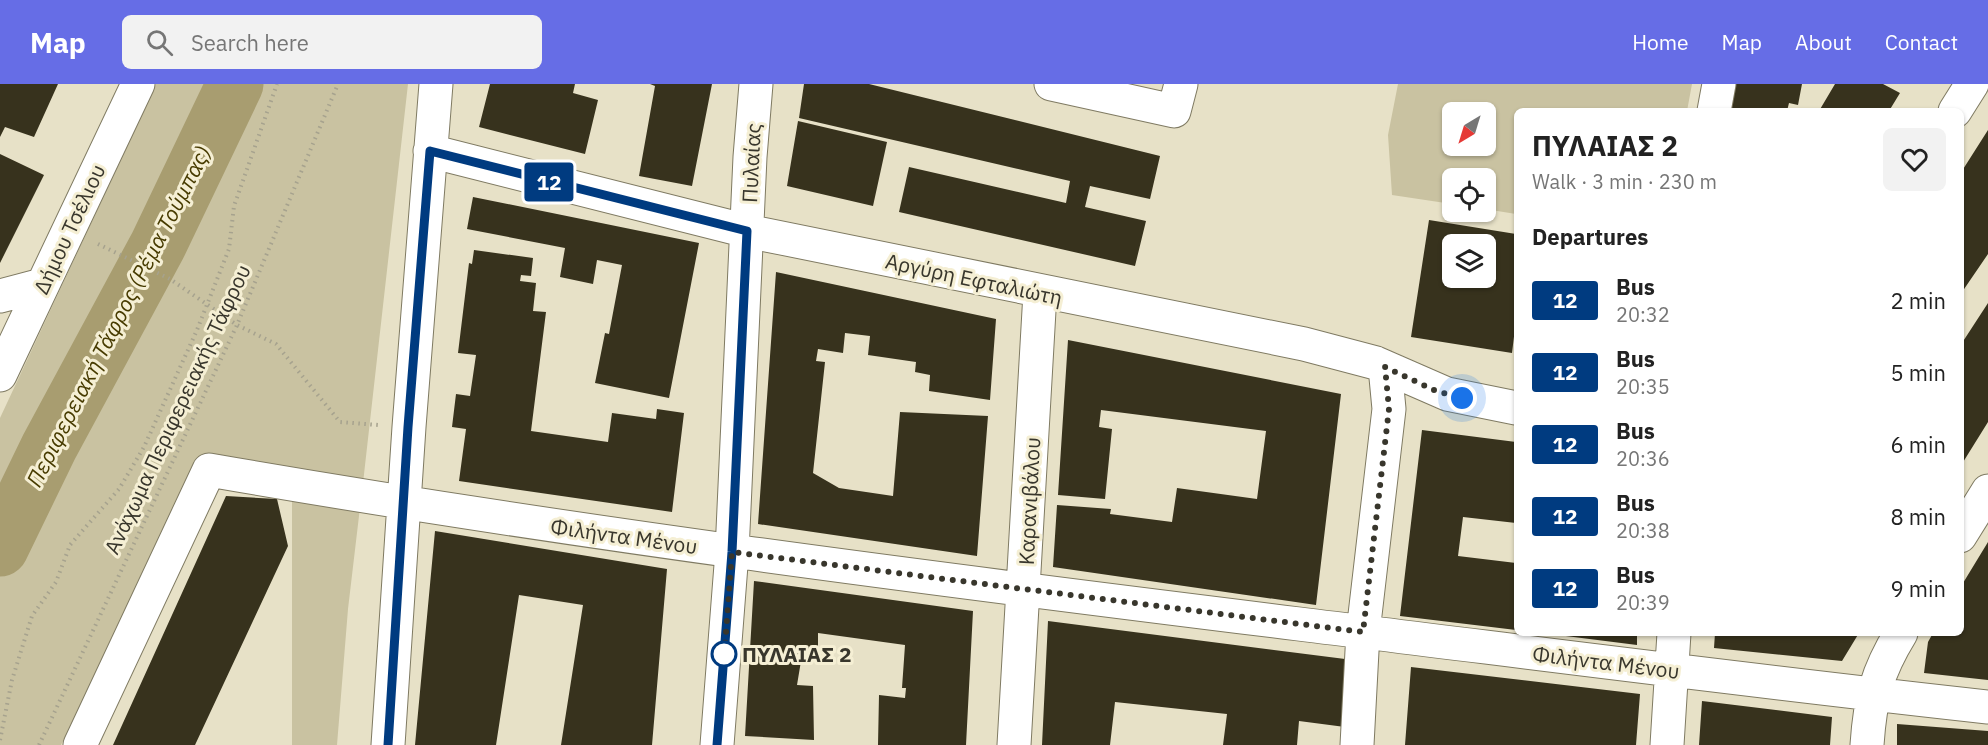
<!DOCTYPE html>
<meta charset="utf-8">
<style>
:root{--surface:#fff;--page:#f2f2f2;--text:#222;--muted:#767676;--accent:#666de6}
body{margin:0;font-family:"IBM Plex Sans",sans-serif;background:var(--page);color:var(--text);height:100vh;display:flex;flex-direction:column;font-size:22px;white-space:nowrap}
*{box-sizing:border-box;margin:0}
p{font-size:20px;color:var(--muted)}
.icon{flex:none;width:33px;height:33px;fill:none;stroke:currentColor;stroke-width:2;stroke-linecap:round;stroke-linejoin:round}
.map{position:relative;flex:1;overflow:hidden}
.details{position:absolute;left:1514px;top:24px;width:450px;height:528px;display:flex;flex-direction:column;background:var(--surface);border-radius:9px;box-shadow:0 2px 4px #0004}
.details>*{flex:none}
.badge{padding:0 12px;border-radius:4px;font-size:21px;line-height:39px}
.needle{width:39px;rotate:218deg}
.fabs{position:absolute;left:1442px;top:18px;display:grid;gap:12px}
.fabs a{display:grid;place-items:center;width:54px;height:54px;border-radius:9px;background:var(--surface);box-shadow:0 2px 4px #0004;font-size:30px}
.you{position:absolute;width:30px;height:30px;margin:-15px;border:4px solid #fff;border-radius:50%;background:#1a73e8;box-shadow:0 0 0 9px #1a73e833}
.map>.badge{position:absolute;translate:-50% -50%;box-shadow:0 0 0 3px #fff}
h2{padding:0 18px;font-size:22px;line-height:54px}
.round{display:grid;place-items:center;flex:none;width:63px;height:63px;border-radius:9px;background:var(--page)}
.summary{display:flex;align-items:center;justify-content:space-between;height:102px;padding:0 18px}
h1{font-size:28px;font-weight:700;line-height:45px}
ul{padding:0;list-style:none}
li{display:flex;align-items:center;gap:18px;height:72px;padding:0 18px}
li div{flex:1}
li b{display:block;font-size:22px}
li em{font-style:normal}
li .badge{min-width:66px;font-weight:700;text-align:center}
header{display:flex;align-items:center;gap:36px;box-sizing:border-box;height:84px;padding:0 30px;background:var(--accent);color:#fff}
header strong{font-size:28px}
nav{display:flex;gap:33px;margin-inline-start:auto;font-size:21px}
.search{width:420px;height:54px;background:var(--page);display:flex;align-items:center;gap:15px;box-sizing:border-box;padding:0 21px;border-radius:9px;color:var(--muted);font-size:22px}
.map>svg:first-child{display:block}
</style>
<header>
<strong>Map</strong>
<div class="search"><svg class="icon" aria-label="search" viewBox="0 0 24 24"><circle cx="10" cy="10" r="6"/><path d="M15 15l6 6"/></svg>Search here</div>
<nav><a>Home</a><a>Map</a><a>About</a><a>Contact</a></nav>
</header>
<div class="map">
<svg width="1988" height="661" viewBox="0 0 1988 661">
<rect width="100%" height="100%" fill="#e7e1c7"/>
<path fill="#c9c2a1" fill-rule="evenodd" d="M156,0h252l-46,408 -163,-31 -138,284h-61v-327z
M1398,0h294l-5,27h-171v103l-31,-5v-31h-33v26l-60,-9 -4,-60zM1485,28v34h-33v-34z
M292,403l69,12 -13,110 -11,136h-45z"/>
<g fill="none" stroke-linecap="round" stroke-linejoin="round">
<path stroke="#a89d70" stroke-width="57" d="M0,464l49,-101 109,-202 77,-161"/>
</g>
<path fill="#37321d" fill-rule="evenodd" d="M0,0h58l-24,53 -29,-10 -5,10z
M490,0h85l-2,9 25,7 -13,54 -106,-27z
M650,0h62l-20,102 -53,-10 16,-90z
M804,0h65l291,72 -10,43 -60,-13 -5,21 61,14 -11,45 -236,-54 10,-45 157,36 4,-22 -271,-63z
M1732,0h70l-4,21 -9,-2 -2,8h-59z
M1835,0h48l17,9 -11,18h-70z
M798,37l89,21 -14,64 -86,-20z
M1988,46v124l-28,41v-121z
M0,70l44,21 -44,88z
M473,113l226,46 -30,155 -74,-15 10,-50 4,1 13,-69 -25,-5 -4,24 -33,-7 5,-29 -98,-19z
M1429,136l87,14v86l-4,33 -101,-16zM1452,160h33v34h-33z
M474,166l59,8 -2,18 -10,-1 -1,6 16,2 -3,28 13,1 -15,119 77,11 4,-29 44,6 1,-10 27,4 -12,99 -213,-31 7,-52 -14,-2 4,-33 14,2 6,-41 -18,-2 11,-90 3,1z
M776,188l220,47 -6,81 -61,-9 1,-16 -15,-3 1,-10 -48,-7 2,-19 -25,-3 -2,20 -25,-4 -2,12 9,1 -12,111 26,15 54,8 7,-84 88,4 -11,140 -219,-32z
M1988,219v119l-28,45v-121z
M1068,256l273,54 -25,211 -263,-38 4,-62 54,4 -1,5 62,8 5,-34 80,11 9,-68 -165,-21 -2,17 13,2 -7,70 -47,-4z
M1422,346l94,12v81l-53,-6 -5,39 58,7v67l-116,-14z
M226,412l51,3 11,47 -93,199h-82z
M435,447l232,38 -15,176h-91l22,-140 -64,-10 -23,150h-81z
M1988,458v138l-64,-7 4,-31 5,-9h27v-45z
M754,497l219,30 -7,134h-88l1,-50 26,3 1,-10h-4l3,-43 -87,-12v15l-15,1 -6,36 16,1 1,54 -69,-4z
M1048,537l305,39 -8,67 -46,-6 -2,24h-74l4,-31 -112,-12 -5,43h-68z
M1550,549h87v12l-87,-11z
M1715,549h144l-17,28 -128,-13z
M1411,583l229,27 -4,51h-231z
M1702,617l130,16 -2,28h-131z
M1897,640l91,7v14h-91z"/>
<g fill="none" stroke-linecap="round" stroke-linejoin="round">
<g stroke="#7f7a62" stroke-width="35">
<path id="minor" d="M1051,0l123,27 7,-27
M1714,27l5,-27
M1955,27l17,-27
M430,67l317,80 557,113 72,19 71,31 69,14
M0,212l42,-11
M0,291l138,-291
M1960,452l28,-45
M80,661l129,-275c362,63 725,109 1090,154 229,28 459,58 689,83
M388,661l21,-318 27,-343
M717,661l15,-193 18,-395 6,-73
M1014,661l26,-452
M1357,661l6,-113 26,-223 -4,-42
M1667,661l7,-112
M1867,661c3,-46 10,-73 34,-112"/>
</g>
<path stroke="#a6a28e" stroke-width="4" stroke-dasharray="1.5 4.5" stroke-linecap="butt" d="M98,160l72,35 67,46 39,19 64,78 38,3
M0,656l12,-60 20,-64 24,-34 14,-37 49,-56 25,-42 53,-117 32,-81 5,-43 43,-122
M39,661l198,-420 101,-241"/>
<use href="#minor" stroke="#fff" stroke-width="33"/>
</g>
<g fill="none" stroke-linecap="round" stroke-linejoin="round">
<g stroke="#fff" stroke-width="14">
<path id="line" d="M388,661l20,-318 22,-276 317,80 -15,321 -15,193"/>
</g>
<use href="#line" stroke="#003b80" stroke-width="9"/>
<path stroke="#38362c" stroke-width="6" stroke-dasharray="0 10.8" d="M724,570v5l8,-107 631,80 26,-223 -4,-42 51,24 26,7"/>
</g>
<circle fill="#fff" stroke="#003b80" stroke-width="3" cx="724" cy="570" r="12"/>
<g text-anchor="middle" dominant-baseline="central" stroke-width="6" stroke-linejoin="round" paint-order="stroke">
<g font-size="21" fill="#38362c" stroke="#f5efd4">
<text transform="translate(751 79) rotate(-87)">Πυλαίας</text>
<text transform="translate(69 145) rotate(-65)">Δήμου Τσέλιου</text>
<text transform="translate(974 195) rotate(12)">Αργύρη Εφταλιώτη</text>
<text transform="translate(177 325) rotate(-65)">Ανάχωμα Περιφερειακής Τάφρου</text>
<text transform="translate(1029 417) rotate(-87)">Καρανιβάλου</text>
<text transform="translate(624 452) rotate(8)">Φιλήντα Μένου</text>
<text transform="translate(1606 578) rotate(7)">Φιλήντα Μένου</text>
</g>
<g font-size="21" font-weight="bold" fill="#38362c" stroke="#f5efd4" text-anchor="start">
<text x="742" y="570">ΠΥΛΑΙΑΣ 2</text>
</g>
<g font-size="22" font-style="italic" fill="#473b00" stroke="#f5efd4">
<text transform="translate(118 232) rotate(-63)">Περιφερειακή Τάφρος (Ρέμα Τούμπας)</text>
</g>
</g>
</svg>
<div class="fabs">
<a><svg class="needle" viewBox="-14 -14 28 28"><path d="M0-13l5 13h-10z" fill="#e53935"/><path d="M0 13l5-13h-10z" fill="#767676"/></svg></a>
<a><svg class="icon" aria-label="locate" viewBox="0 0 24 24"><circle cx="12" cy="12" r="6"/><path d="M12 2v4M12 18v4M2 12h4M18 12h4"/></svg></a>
<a><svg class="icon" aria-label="layers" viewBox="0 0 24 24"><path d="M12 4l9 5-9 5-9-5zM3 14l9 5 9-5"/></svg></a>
</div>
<div class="you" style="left:1462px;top:314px"></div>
<b class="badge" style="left:549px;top:98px;background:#003b80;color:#fff">12</b>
<section class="details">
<div class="summary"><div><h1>ΠΥΛΑΙΑΣ 2</h1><p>Walk · 3 min · 230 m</p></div><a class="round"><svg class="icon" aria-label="heart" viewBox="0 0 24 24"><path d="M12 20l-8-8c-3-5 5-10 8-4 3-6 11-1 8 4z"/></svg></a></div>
<h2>Departures</h2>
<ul>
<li><span class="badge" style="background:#003b80;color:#fff">12</span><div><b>Bus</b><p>20:32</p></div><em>2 min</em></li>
<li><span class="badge" style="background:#003b80;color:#fff">12</span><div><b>Bus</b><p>20:35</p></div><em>5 min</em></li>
<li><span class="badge" style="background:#003b80;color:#fff">12</span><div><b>Bus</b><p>20:36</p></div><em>6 min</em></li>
<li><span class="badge" style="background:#003b80;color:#fff">12</span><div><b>Bus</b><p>20:38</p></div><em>8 min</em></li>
<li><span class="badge" style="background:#003b80;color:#fff">12</span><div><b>Bus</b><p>20:39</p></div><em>9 min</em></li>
</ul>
</section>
</div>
